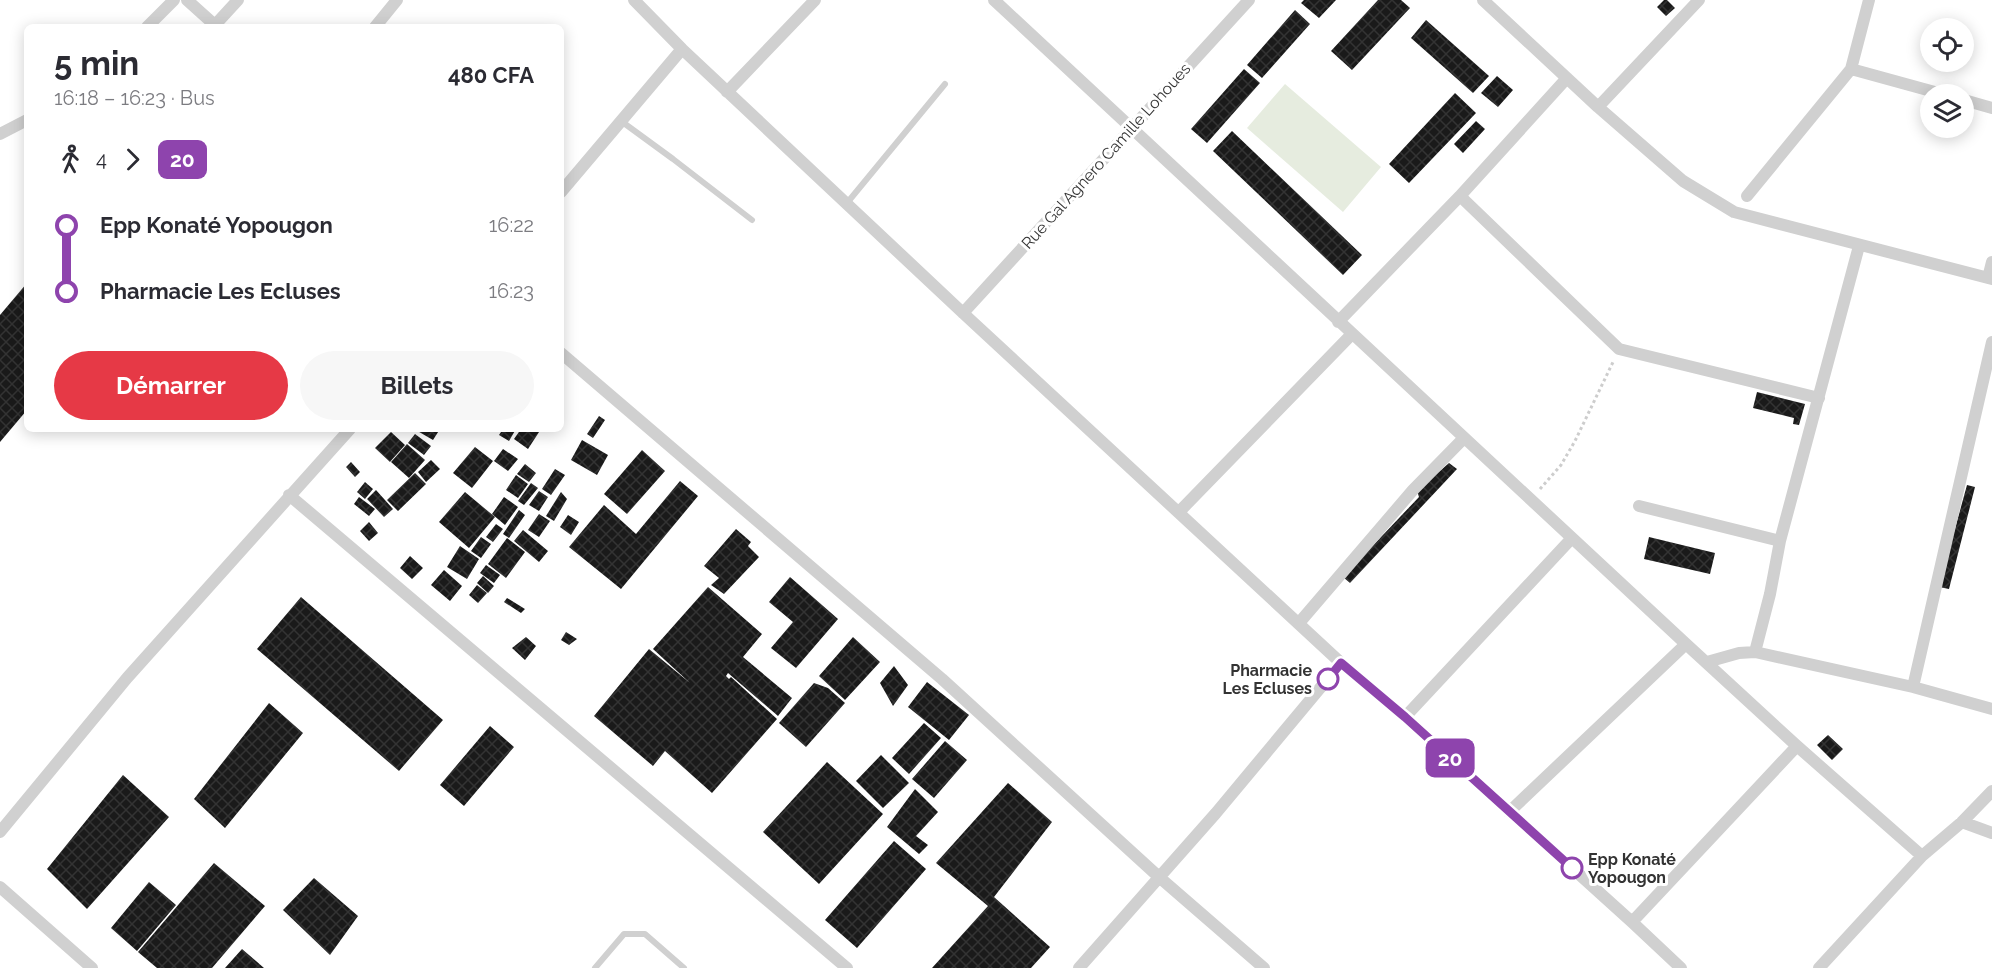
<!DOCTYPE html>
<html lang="fr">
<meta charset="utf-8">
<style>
:root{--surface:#fff;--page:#f7f7f7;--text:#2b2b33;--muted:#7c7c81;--accent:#e63946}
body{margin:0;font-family:Raleway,sans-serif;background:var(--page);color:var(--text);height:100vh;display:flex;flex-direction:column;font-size:22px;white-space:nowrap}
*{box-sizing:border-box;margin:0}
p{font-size:20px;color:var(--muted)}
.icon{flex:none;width:33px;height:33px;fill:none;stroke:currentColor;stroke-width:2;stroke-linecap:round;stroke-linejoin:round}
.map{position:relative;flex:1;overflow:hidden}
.sheet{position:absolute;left:24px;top:24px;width:540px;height:408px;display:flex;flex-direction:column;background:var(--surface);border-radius:9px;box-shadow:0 3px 15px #0003}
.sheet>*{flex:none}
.badge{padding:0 12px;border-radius:9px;font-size:21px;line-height:39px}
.controls{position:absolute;left:1920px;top:18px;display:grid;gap:12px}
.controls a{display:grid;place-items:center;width:54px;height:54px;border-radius:50%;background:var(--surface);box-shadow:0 3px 15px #0003;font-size:30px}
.map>.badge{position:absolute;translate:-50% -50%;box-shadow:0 0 0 3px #fff}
.legs{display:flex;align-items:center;gap:9px;height:66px;padding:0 30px;font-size:20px}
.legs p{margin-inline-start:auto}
.head{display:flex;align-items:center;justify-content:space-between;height:102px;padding:0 30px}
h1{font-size:33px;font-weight:700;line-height:45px}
.cta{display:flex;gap:12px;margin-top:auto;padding:12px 30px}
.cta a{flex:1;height:69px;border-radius:36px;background:var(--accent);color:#fff;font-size:24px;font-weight:700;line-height:69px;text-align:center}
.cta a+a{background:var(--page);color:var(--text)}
ul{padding:0 30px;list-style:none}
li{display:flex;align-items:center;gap:21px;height:66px;font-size:22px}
li i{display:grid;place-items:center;width:9px;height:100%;margin:0 8px;background:currentColor}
li i::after{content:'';width:15px;height:15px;margin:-8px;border:4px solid;border-radius:50%;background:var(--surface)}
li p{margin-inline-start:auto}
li:first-child i{background:linear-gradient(#0000 50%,currentColor 0)}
li:last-child i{background:linear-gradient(currentColor 50%,#0000 0)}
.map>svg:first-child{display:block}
</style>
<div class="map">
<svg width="1992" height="968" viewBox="0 0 1992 968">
<defs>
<pattern id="building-cross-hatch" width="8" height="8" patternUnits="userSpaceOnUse" patternTransform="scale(1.5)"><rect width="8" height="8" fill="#1a1a1a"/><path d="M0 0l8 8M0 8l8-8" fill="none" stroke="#333"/></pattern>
</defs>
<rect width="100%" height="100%" fill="#fff"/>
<path fill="#e6ecdf" d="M1285,84l96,83 -38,45 -96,-84z"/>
<path fill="url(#building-cross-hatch)" d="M1304,0h32l-17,18 -18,-15z
M1378,0h23l9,8 -58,62 -21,-19z
M1664,0h3l8,8 -9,8 -9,-9z
M1295,10l15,14 -48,54 -15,-13z
M1426,20l63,56 -16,17 -62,-55z
M1244,69l16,14 -53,60 -16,-14z
M1497,76l16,14 -15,17 -17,-14z
M1455,93l21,20 -67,70 -20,-19z
M1476,121l9,8 -22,24 -9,-9z
M1232,131l130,124 -19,20 -130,-124z
M27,283v127l-27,32v-127z
M1757,392l48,12 -6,21 -6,-1 1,-6 -41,-10z
M599,416l6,4 -12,18 -6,-4z
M414,429h26l-7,11z
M503,429h13l-7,12 -10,-6z
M521,429h20l-13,20 -14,-10z
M391,432l14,13 -15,17 -15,-14z
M415,434l16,12 -7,9 -16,-12z
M582,440l26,15 -11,20 -26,-15z
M407,444l18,16 -16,18 -18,-16z
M475,447l18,14 -21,27 -19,-15z
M503,449l15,10 -10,12 -14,-10z
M642,450l23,21 -38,43 -23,-20z
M431,460l9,9 -14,13 -8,-10z
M351,462l9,10 -5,5 -9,-10z
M1449,463l8,6 -107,114 -7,-6 76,-80 -2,-6z
M525,464l11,9 -7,9 -12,-8z
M555,469l10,6 -14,20 -9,-6z
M415,473l11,11 -28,27 -11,-11z
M516,475l12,9 -10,14 -12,-8z
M680,481l18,15 -77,93 -52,-42 35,-42 32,29z
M365,482l8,7 -8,10 -8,-7z
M531,483l7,5 -14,17 -6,-4z
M1967,485l8,2 -26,102 -10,-2z
M376,490l17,19 -9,8 -17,-18z
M539,491l9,6 -9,14 -10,-6z
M465,492l30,25 -26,31 -30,-26z
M561,492l6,7 -13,22 -8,-5z
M359,497l16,12 -6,7 -15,-12z
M504,497l14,10 -13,18 -13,-11z
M519,510l6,5 -16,23 -6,-4z
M539,514l11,7 -11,16 -11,-7z
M568,515l11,7 -8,13 -11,-8z
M369,522l9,11 -9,8 -9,-10z
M496,524l7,5 -10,13 -7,-5z
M736,529l15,13 -3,4 11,11 -35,37 -13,-9 8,-7 -15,-12z
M523,530l25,21 -9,11 -25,-21z
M481,537l10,7 -10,14 -10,-7z
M1649,537l66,16 -5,21 -66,-15z
M507,538l18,14 -19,26 -18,-14z
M460,546l19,13 -12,20 -20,-12z
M410,556l13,12 -11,11 -12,-11z
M486,565l14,10 -6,8 -14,-10z
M444,570l18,16 -12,15 -19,-16z
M483,576l11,10 -6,7 -11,-10z
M790,577l48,42 -42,49 -25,-20 22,-26 -24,-20z
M477,585l10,8 -9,10 -9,-8z
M708,587l54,47 -19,23 49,41 -14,18 -50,-43 -2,3 3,3 2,-2 46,42 -65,74 -47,-42 -12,15 -59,-50 55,-67 41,34 -37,-34z
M301,597l142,123 -44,51 -142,-122z
M507,598l18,11 -4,4 -17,-11z
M566,632l11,7 -8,6 -8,-5z
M526,637l10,9 -11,14 -13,-12z
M853,637l27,25 -35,38 -26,-24z
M894,666l14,19 -15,21 -13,-23z
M927,682l42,33 -20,25 -41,-33z
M814,683l14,5 17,15 -39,44 -27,-24z
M269,703l34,30 -78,95 -31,-29z
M924,723l17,15 -32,36 -17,-16z
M490,726l24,21 -50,59 -24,-21z
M1828,735l15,14 -11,11 -15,-15z
M945,741l22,19 -33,38 -22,-19z
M881,755l28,28 -26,25 -27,-27z
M827,762l56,52 -64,70 -56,-52z
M123,775l46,42 -82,92 -40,-40z
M1008,783l44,39 -58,75 56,50 -19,21h-99l56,-62 -52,-43z
M915,789l23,23 -22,24 12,9 -9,9 -32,-27z
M894,841l32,28 -69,79 -32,-28z
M214,863l51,43 -53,62h-55l-19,-16z
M314,878l44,38 -28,39 -47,-45z
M149,882l27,23 -39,46 -26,-23z
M242,949l22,19h-39z"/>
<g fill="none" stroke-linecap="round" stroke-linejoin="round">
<path stroke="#cdcdcd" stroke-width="3" stroke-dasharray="3 3" stroke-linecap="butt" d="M1540,489l21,-24 14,-24 39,-81"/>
<path stroke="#d0d0d0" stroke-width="6" d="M621,121l52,38 79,61
M847,203l98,-119
M595,968l29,-34h21l39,34"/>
<path stroke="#d0d0d0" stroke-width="12" d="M187,0l30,27
M634,0l48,49 281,264 378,350 64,54 227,205 49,46
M994,0l692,644 111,102 125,110
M1483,0l115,107 85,74 51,31 258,67
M215,25l23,-25
M147,27l27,-27
M375,27l22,-27
M1851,69l91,25
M727,92l88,-92
M1964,100l28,8
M1598,107l101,-107
M0,134l27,-14
M561,192l121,-143
M1460,196l159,153 200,49
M1747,196l104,-127 18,-69
M1988,278l4,-16
M963,313l286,-313
M1338,322l122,-126 107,-118
M561,353l381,326 217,198 105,91
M289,495l558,473
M1639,506l141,35
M1179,512l173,-178
M1299,623l114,-133 51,-52
M1755,652l15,-58 10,-53 79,-295
M1707,662l32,-9 16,-1 158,35 79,22
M1913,687l79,-345
M1405,717l167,-179
M1509,812l177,-168
M1962,822l30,11
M0,832l127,-154 223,-249
M0,887l92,81
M1632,922l165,-176
M1079,968l137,-155 125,-150
M1819,968l103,-112 40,-34 30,-31"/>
</g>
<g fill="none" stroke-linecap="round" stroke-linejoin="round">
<g stroke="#fff" stroke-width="14">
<path id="line-1" d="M1328,679l13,-16 64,54 167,151"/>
</g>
<use href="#line-1" stroke="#8e44ad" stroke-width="9"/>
</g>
<g fill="#fff" stroke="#8e44ad" stroke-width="3">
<circle cx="1328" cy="679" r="10"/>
<circle cx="1572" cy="868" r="10"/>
</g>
<g text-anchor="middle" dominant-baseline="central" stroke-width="6" stroke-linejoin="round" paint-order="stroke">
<g font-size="16" fill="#333" stroke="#fff">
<text transform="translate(1106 156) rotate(-48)">Rue Gal Agnero Camille Lohoues</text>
</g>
<g font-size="16" font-weight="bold" fill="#333" stroke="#fff" text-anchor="end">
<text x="1312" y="670">Pharmacie<tspan x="1312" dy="18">Les Ecluses</tspan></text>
<text x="1588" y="859" text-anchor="start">Epp Konaté<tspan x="1588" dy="18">Yopougon</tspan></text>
</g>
</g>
</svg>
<div class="controls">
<a><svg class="icon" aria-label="locate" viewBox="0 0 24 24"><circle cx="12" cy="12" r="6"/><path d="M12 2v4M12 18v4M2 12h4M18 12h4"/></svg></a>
<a><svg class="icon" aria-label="layers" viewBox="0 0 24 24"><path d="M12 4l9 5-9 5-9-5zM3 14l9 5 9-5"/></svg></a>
</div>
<b class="badge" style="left:1450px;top:758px;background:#8e44ad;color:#fff">20</b>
<section class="sheet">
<div class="head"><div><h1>5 min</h1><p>16:18 – 16:23 · Bus</p></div><b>480 CFA</b></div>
<div class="legs"><svg class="icon" aria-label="walk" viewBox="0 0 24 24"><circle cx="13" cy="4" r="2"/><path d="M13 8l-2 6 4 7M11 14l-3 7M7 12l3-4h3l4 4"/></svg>4<svg class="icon" aria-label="forward" viewBox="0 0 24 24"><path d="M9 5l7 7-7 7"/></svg><b class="badge" style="background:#8e44ad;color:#fff">20</b></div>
<ul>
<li><i style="color:#8e44ad"></i><b>Epp Konaté Yopougon</b><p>16:22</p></li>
<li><i style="color:#8e44ad"></i><b>Pharmacie Les Ecluses</b><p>16:23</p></li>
</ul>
<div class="cta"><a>Démarrer</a><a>Billets</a></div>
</section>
</div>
